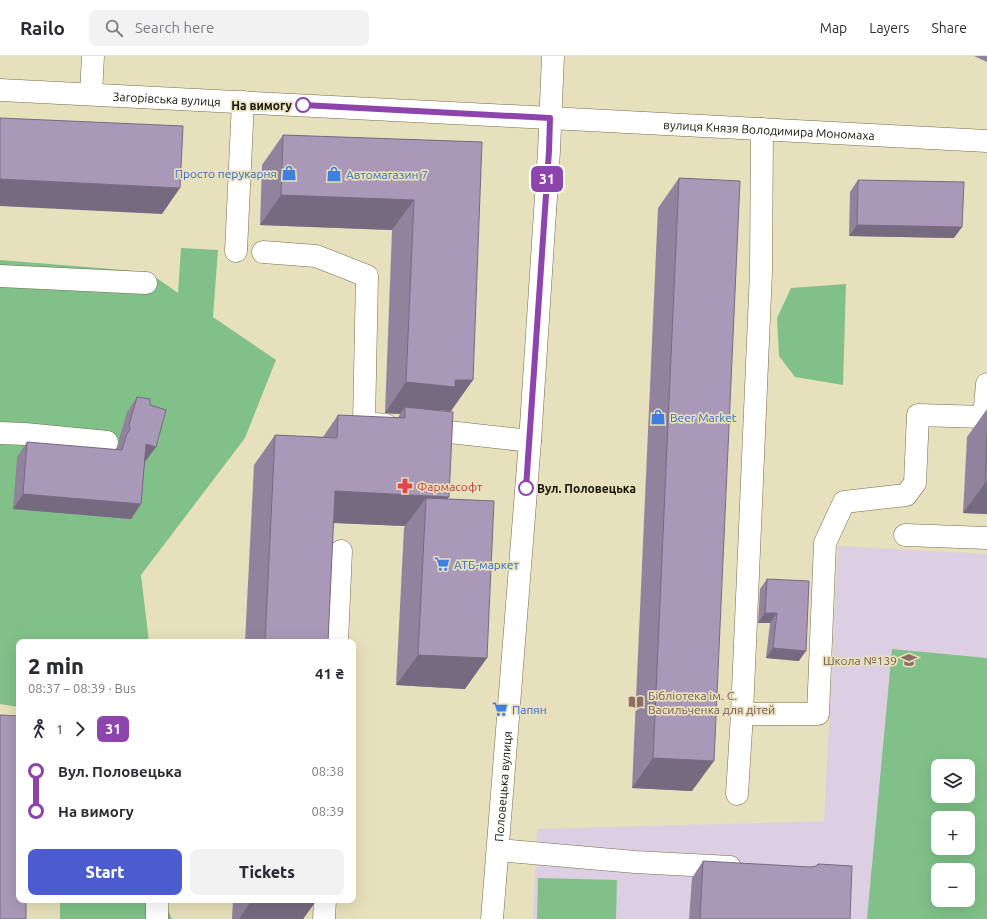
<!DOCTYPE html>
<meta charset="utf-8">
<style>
:root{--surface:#fff;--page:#f2f2f3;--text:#2b2b33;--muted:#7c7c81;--line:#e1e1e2;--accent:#4b5cd1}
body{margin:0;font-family:Ubuntu,sans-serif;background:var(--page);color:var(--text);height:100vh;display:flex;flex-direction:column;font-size:15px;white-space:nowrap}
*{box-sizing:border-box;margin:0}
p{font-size:13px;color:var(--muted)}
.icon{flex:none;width:22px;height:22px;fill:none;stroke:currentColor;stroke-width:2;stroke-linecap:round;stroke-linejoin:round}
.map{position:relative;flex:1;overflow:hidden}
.details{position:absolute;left:16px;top:583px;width:340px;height:264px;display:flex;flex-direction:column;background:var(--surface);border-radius:8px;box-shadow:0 4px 16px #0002}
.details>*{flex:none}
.badge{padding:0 8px;border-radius:6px;font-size:14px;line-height:26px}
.fabs{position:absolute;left:931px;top:703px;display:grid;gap:8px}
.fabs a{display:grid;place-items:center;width:44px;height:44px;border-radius:8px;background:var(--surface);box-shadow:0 4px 16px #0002;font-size:20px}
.map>.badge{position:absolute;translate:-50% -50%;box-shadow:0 0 0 2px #fff}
.legs{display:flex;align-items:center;gap:6px;height:44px;padding:0 12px;font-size:13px}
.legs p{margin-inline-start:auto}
.summary{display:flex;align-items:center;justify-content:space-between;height:68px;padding:0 12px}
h1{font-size:22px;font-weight:800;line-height:30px}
.button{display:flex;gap:8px;margin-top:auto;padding:8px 12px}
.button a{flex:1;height:46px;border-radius:8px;background:var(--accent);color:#fff;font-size:16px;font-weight:800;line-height:46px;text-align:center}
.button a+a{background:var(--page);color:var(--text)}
ul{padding:0 12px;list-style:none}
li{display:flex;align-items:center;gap:14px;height:40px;font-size:15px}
li i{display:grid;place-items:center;width:6px;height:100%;margin:0 5px;background:currentColor}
li i::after{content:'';width:10px;height:10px;margin:-5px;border:3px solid;border-radius:50%;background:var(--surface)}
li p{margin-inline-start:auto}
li:first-child i{background:linear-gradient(#0000 50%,currentColor 0)}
li:last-child i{background:linear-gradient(currentColor 50%,#0000 0)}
header{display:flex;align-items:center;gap:24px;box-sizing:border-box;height:56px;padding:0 20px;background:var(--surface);border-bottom:1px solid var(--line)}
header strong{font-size:19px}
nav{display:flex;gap:22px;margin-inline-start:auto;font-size:14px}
.search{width:280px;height:36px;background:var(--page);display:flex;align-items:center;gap:10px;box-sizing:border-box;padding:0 14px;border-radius:8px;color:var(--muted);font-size:15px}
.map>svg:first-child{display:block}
</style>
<header>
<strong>Railo</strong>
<div class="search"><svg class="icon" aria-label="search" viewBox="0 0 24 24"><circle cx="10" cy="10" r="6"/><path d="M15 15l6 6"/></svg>Search here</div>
<nav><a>Map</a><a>Layers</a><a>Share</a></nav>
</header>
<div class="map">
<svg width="987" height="863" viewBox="0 0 987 863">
<rect width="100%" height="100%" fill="#e7e0bc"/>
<path fill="#ddcfe3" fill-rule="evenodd" d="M838,490l149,8v365h-454l4,-90 287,-8zM938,710h30v30h-30zM938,762h30v30h-30zM938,814h30v30h-30z"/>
<path fill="#81c189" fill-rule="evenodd" d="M181,192l37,2 -5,67 63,43 -31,78 -104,137 8,67h-130v65l-19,-3v-444l148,12 30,21z
M846,228l-3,101 -48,-8 -16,-21 -2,-38 14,-30z
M892,593l95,9v261h-120zM938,710h30v30h-30zM938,762h30v30h-30zM938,814h30v30h-30z
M538,822l79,2 -1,39h-79z
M60,844h103l9,19h-112z"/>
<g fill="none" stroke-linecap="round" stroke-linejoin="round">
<g stroke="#736d4c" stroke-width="23">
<g id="minor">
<path id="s1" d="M0,34l550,28 437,23"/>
<path d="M91,38l2,-38"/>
<path d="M236,195l7,-149"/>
<path d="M263,196l53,4 51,20 -3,147 22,2"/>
<path d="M0,220l146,7"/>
<path d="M422,373l108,12"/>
<path d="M0,377l25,1 82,8"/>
<path d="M905,479l82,3"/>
<path d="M337,586l4,-91"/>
<path d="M742,658h76l7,-171 19,-41 62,-7 9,-12 3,-68 66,2 3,-33"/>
<path d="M737,738l5,-80 19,-443 1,-142"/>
<path d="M498,794l137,12 95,5"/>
<path d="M157,844v19"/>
<path d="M324,863l1,-19"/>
<path id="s2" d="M492,863l38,-478 19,-290 4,-95"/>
</g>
</g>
<use href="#minor" stroke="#fff" stroke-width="22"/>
</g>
<path fill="#91839d" d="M974,0h13v6z
M283,79l199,7 -31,269 -12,-1 -1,1 10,88 17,190 -69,-4 8,-157 1,-2 -72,-3 -5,119h-83l9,-177 21,-30 48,2 15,-22 60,3 2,-4 -15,-1 7,-183 -132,-5 2,-60z
M679,122l13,613 -60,-3 26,-580z
M858,124l96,58 -105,-2 1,-44z
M137,341l8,65 -4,42 -10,15 -118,-10 4,-52 10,-15 89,8 3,-6v-5l8,-27z
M987,353v105l-24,-1 4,-76z
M767,523l32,82 -33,-3 4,-35h-12l2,-34z
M703,805l147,58h-161l3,-41z
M233,844h83v1l-13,18h-71z"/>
<path fill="#766a80" d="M0,123l180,9 -18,26 -162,-8z
M281,139l133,5 -22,30 -132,-5z
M857,169l105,2 -8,11 -105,-2z
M455,324h18l-22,31 -12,-1 -6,8 -28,-11 -5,7 -15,-1 21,-31z
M146,388l10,3 -11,15 -9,-3z
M985,427h2v31l-24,-1z
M335,435l114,6 -21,31 -2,-30 -21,28 -91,-4z
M23,438l118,10 -10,15 -118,-10z
M765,557h12l-7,10h-12z
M773,592l33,3 -7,10 -33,-3z
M418,599l69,3 -22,31 -69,-4z
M653,702l61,3 -22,30 -60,-3z
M252,844h36l28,1 -13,18h-64z"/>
<path fill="#a998b7" stroke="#766a80" d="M0,62l183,8 -3,62 -180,-9z
M283,79l199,7 -9,238h-18v7l-49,-5 8,-182 -133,-5z
M679,122l61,3 -26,580 -61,-3z
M858,124l106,2 -2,45 -105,-2z
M137,341l13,2v6l16,5 -10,37 -10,-3 -5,60 -118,-10 4,-52 95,8 4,-14 4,-7 -1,-4z
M405,351l48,5 -4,85 -114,-6 -7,151h-63l10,-207 62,3 1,-23 67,3z
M987,378v49h-2z
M426,442l68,3 -7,157 -69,-3z
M767,523l42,2 -3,70 -33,-3 4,-35h-12z
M0,659l19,1v184h7v19h-26z
M703,805l107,6 6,-1 2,-2 34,2 -2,53h-150z
M288,844h28v1z"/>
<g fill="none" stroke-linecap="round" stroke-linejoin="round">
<g stroke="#fff" stroke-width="9">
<path id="line-1" d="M303,49l247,13 -1,33 -23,337"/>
</g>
<use href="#line-1" stroke="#8e44ad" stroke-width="6"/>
</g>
<defs>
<g id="shop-bare" transform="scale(1.2)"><path d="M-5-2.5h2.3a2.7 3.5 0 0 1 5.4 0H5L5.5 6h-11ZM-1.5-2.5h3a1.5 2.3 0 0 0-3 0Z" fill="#3f7fe0" stroke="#e7e0bc" stroke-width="2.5" paint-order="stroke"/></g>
<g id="pharmacy-bare" transform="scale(1.2)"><path d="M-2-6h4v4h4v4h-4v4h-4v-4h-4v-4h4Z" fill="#e0444e" stroke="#e7e0bc" stroke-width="2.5" paint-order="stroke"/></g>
<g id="supermarket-bare" transform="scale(1.2)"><path d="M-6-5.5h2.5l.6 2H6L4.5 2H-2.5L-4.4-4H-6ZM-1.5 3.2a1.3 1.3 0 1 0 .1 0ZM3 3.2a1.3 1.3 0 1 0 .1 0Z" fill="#3f7fe0" stroke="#e7e0bc" stroke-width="2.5" paint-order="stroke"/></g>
<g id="school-bare" transform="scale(1.2)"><path d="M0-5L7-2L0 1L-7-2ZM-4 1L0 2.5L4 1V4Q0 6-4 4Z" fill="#8d6e63" stroke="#e7e0bc" stroke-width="2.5" paint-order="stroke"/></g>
<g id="library-bare" transform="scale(1.2)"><path d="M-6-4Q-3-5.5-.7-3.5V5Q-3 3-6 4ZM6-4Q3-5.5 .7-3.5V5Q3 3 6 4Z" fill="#8d6e63" stroke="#e7e0bc" stroke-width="2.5" paint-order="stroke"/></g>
</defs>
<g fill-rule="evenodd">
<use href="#shop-bare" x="289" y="117"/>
<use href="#shop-bare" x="334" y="118"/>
<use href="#shop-bare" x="658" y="361"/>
<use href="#pharmacy-bare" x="405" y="430"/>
<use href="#supermarket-bare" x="442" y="508"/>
<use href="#school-bare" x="909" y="604"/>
<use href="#library-bare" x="636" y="646"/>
<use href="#supermarket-bare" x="500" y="653"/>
</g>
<g fill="#fff" stroke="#8e44ad" stroke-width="2">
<circle cx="303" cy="49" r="7"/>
<circle cx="526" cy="432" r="7"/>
</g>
<g text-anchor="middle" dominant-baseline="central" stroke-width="3.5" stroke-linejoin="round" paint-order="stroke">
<g font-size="12" fill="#141206" stroke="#e7e0bc">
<text stroke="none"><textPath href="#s1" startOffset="167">Загорівська вулиця</textPath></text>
<text stroke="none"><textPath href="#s1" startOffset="770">вулиця Князя Володимира Мономаха</textPath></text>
<text stroke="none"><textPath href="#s2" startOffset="133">Половецька вулиця</textPath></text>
</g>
<g font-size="12" font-weight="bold" fill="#141206" stroke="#e7e0bc" text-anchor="end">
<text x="292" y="49">На вимогу</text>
<text x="537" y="432" text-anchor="start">Вул. Половецька</text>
</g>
<g font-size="12" fill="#366cbe" stroke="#e7e0bc" text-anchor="start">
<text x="277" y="117" text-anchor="end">Просто перукарня</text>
<text x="346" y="118">Автомагазин 7</text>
<text x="670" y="361">Beer Market</text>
<text x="454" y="508">АТБ-маркет</text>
<text x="512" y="653">Папян</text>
</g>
<g font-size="12" fill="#be3a42" stroke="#e7e0bc" text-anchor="start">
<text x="417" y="430">Фармасофт</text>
</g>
<g font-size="12" fill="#785e54" stroke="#e7e0bc" text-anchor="end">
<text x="897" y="604">Школа №139</text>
<text x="648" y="639" text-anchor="start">Бібліотека ім. С.<tspan x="648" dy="14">Васильченка для дітей</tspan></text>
</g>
</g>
</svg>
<div class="fabs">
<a><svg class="icon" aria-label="layers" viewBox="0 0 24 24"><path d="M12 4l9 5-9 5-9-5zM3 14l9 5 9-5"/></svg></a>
<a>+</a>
<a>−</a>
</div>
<b class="badge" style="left:547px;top:123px;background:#8e44ad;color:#fff">31</b>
<section class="details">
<div class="summary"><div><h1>2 min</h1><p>08:37 – 08:39 · Bus</p></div><b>41 ₴</b></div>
<div class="legs"><svg class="icon" aria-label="walk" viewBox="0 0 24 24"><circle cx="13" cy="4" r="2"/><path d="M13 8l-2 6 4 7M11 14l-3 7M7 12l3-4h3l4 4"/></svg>1<svg class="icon" aria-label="forward" viewBox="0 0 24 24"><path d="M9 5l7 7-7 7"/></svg><b class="badge" style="background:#8e44ad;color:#fff">31</b></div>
<ul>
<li><i style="color:#8e44ad"></i><b>Вул. Половецька</b><p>08:38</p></li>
<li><i style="color:#8e44ad"></i><b>На вимогу</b><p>08:39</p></li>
</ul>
<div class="button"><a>Start</a><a>Tickets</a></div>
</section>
</div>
